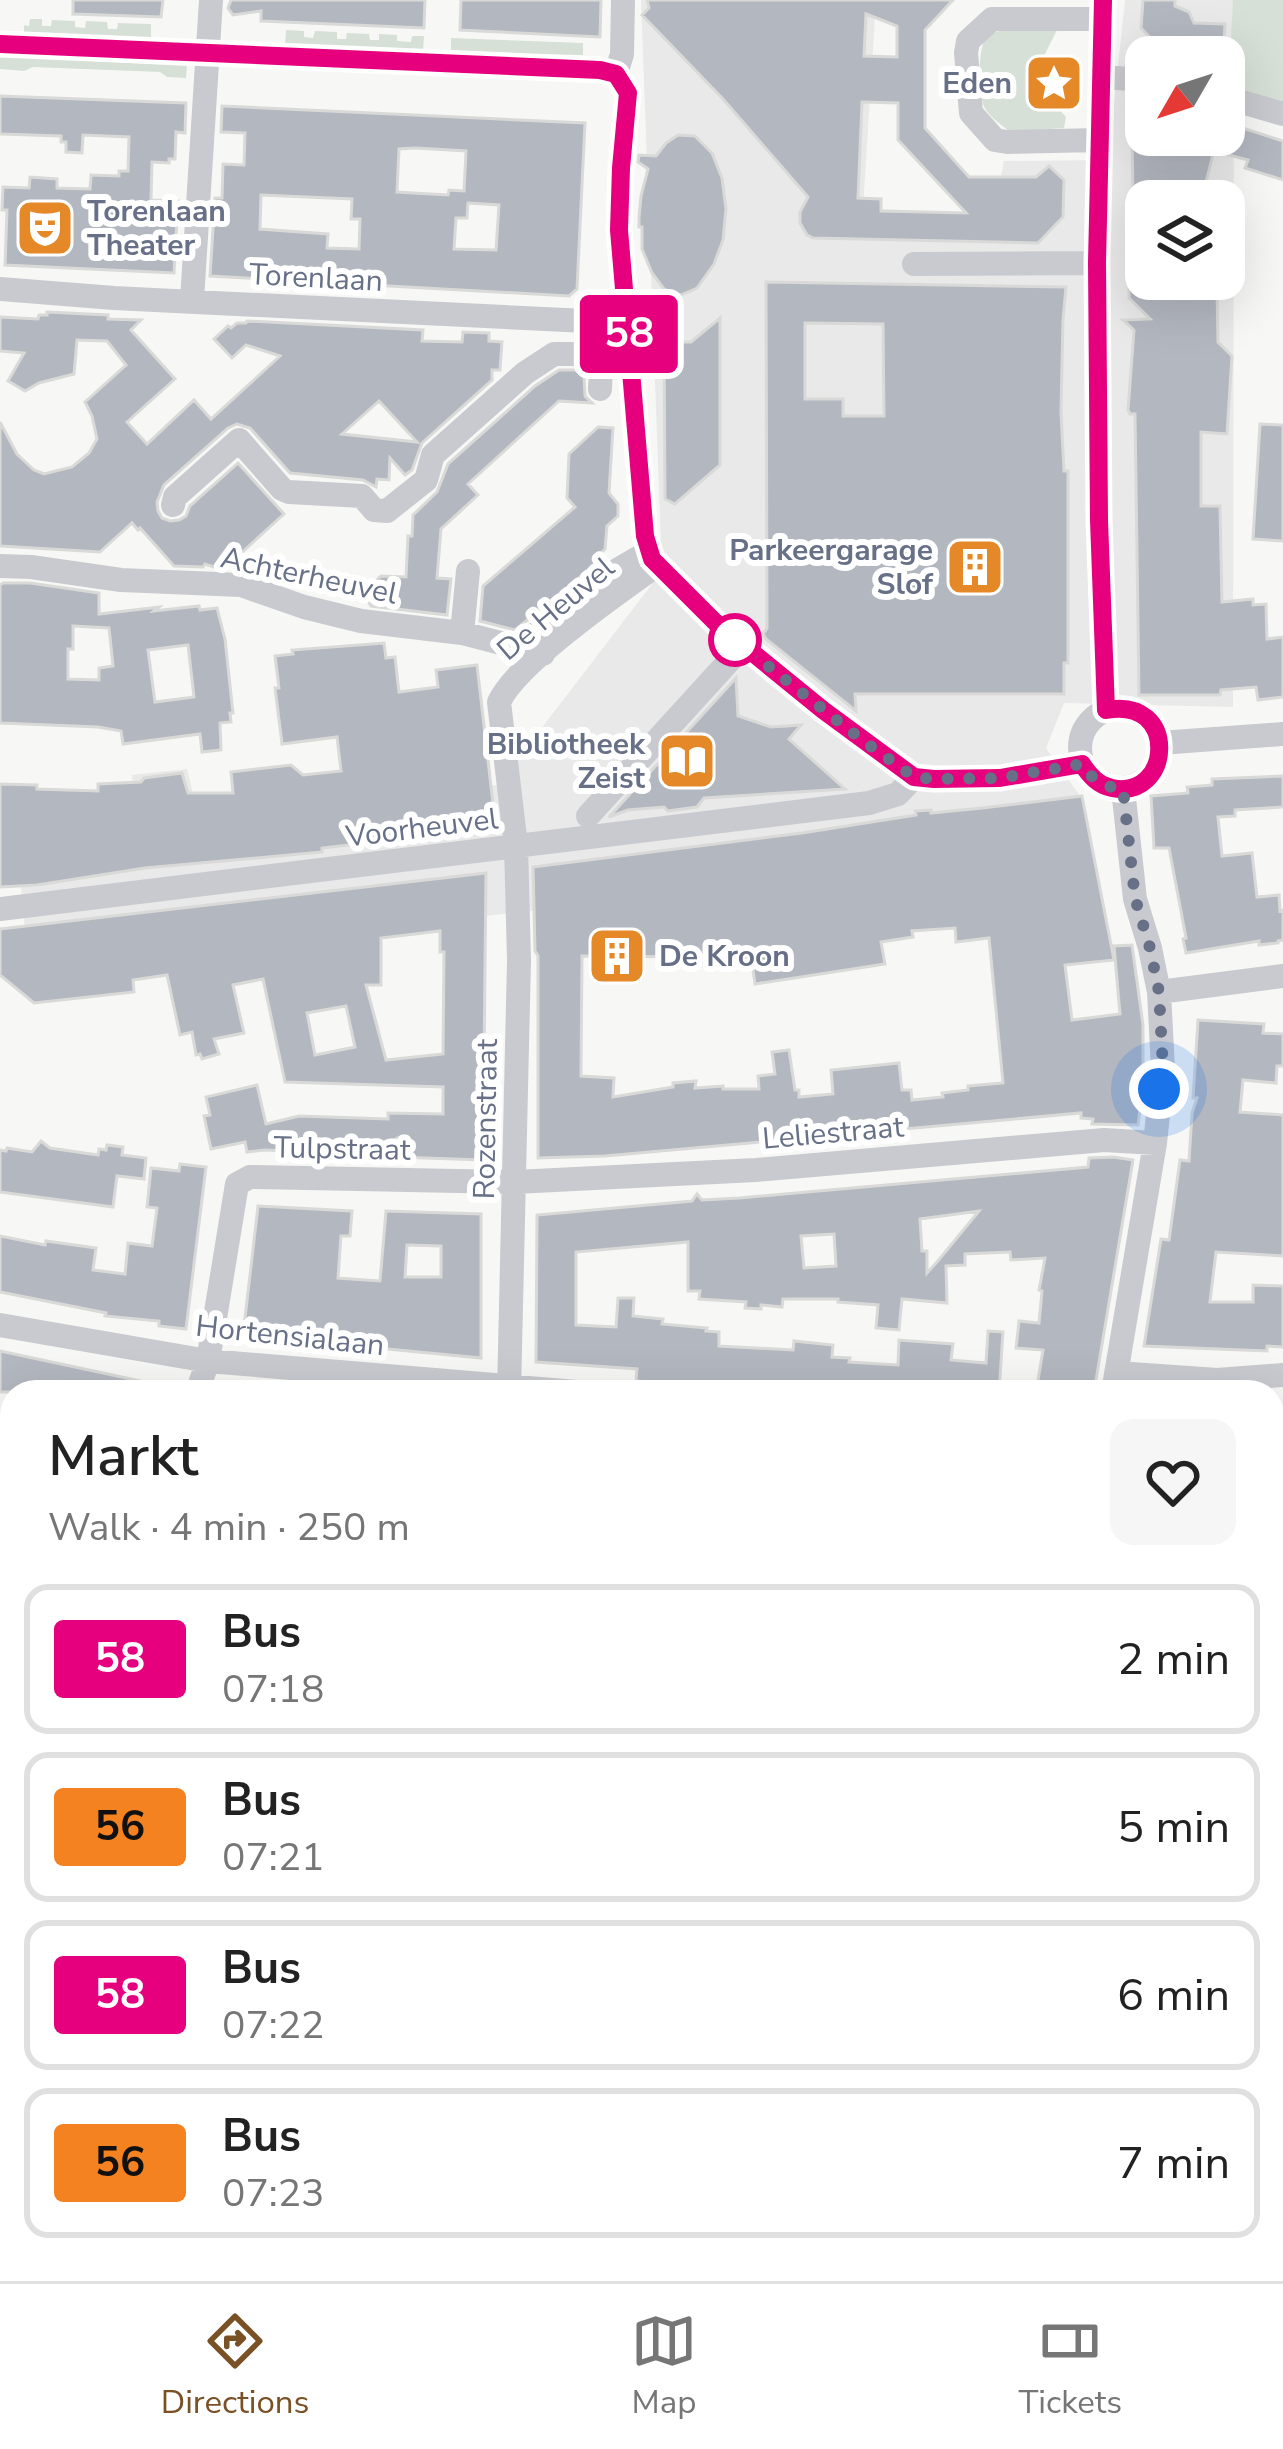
<!DOCTYPE html>
<meta charset="utf-8">
<style>
:root{--surface:#fff;--page:#f6f6f6;--text:#222;--muted:#767676;--line:#e0e0e0;--accent:#7a5025}
body{margin:0;font-family:"Nunito Sans",sans-serif;background:var(--page);color:var(--text);height:100vh;display:flex;flex-direction:column;font-size:45px;white-space:nowrap}
*{box-sizing:border-box;margin:0}
p{font-size:39px;color:var(--muted)}
.icon{flex:none;width:66px;height:66px;fill:none;stroke:currentColor;stroke-width:2;stroke-linecap:round;stroke-linejoin:round}
.map{position:relative;flex:1;overflow:hidden}
.drawer{position:absolute;left:0px;top:1380px;width:1284px;height:903px;display:flex;flex-direction:column;background:var(--surface);border-radius:36px 36px 0 0;box-shadow:0 12px 48px #0002}
.drawer>*{flex:none}
.badge{padding:0 24px;border-radius:9px;font-size:42px;line-height:78px}
.needle{width:78px;rotate:231deg}
.buttons{position:absolute;left:1125px;top:36px;display:grid;gap:24px}
.buttons a{display:grid;place-items:center;width:120px;height:120px;border-radius:24px;background:var(--surface);box-shadow:0 12px 48px #0002;font-size:60px}
.you{position:absolute;width:60px;height:60px;margin:-30px;border:9px solid #fff;border-radius:50%;background:#1a73e8;box-shadow:0 0 0 18px #1a73e833}
.map>.badge{position:absolute;translate:-50% -50%;box-shadow:0 0 0 6px #fff}
.round{display:grid;place-items:center;flex:none;width:126px;height:126px;border-radius:24px;background:var(--page)}
.summary{display:flex;align-items:center;justify-content:space-between;height:204px;padding:0 48px}
h1{font-size:57px;font-weight:600;line-height:90px}
ul{padding:0;list-style:none}
li{display:flex;align-items:center;gap:36px;height:150px;margin:0 24px 18px;padding:0 24px;border:6px solid var(--line);border-radius:24px}
li div{flex:1}
li b{display:block;font-size:45px}
li em{font-style:normal}
li .badge{min-width:132px;font-weight:700;text-align:center}
.menu{display:flex;justify-content:space-around;align-items:center;height:168px;border-top:3px solid var(--line);background:var(--surface);font-size:33px;color:var(--muted)}
.menu a{display:grid;justify-items:center;gap:6px}
.menu .selected{color:var(--accent)}
.map>svg:first-child{display:block}
</style>
<div class="map">
<svg width="1283" height="2281" viewBox="0 0 1283 2281">
<rect width="100%" height="100%" fill="#f7f8f5"/>
<path fill="#e8e9e8" fill-rule="evenodd" d="M641,0h235l-13,208 131,7 10,-54 104,-1 17,-160h109l-1,707 -169,-4 -18,45 37,52 5,22 -529,86 -531,56 -11,-122 120,-13 -5,-54 55,-6 9,37 12,1 290,-22 164,-214zM1146,57h78v78h-78zM1146,201h78v78h-78z"/>
<path fill="#d7e0d6" d="M1233,0h50v110l-59,-20 5,-16z
M30,19h12v7h9l1,-6 23,1v6l10,1 1,-7 21,1 1,7h9l1,-6 33,1v14l-127,-3v-10l5,1z
M1059,26l-14,28v30l-5,13 8,10 10,1 8,9 -2,11 -54,4c-9,-8 -23,-16 -27,-28 -5,-17 -5,-53 3,-68l18,-7z
M286,30l18,1v6l9,1 2,-7 22,1v7h9l1,-6 22,1 1,6h9v-6l18,1v6l14,1 1,-6h12l-1,16 -138,-7z
M451,38l132,5v12l-132,-2z
M0,56l187,10 -1,12 -19,-1 -7,-5 -127,-5 -9,4 -24,-2z
M0,1438l12,5v183l-12,-2z"/>
<path fill="#b3b7c0" stroke="#d9dad8" stroke-width="3" fill-rule="evenodd" d="M73,0h90l-2,17 -88,-3z
M231,0h194l-1,28 -163,-7v-10l-28,4 -5,-7z
M461,0h140l-1,37 -140,-7z
M647,0h306l-28,30v98l44,49h67l13,-11 15,14 -1,37 -25,26 -225,-5 -6,-3 -7,-12v-11l8,-15 -85,-98 -81,-84 7,-7zM866,14l31,12v31l-33,-1zM862,102l36,1v37l68,73 -85,-2v-12l-23,-1z
M1143,0h32v6l14,6 5,11 31,1 -2,33h-53v-5h-7l1,-10h-10l-13,-14z
M0,96l186,7 -1,30 -9,-1 -1,27h-6v4l-17,-1 -1,38 27,1 -4,72 -169,-8 2,-55h-5l1,-23 26,1 1,-11 27,2v9l33,1 1,-14 28,1v-5h9l1,-34 -46,-2 -1,18 -16,-1v-10h-5v-6l-61,-2z
M222,106l363,17 -8,166 -8,7 -359,-20 5,-78h7l1,-34 21,1 1,-32 -24,-1zM415,148l51,3 -2,40 -15,-1 -1,5 -51,-3 2,-43zM261,195l91,4 -1,20h9l-1,30 -32,-1 1,-14 -68,-5zM468,203l31,2 -3,45 -42,-1 2,-31h11z
M1224,122l59,19v39l-38,-12 3,-8 -34,-9 -8,31 11,3v16h-84l-1,-66h92z
M678,135l17,1 17,17 10,25 4,31 -3,31 -9,24 -17,24 -16,7 -17,-6 -12,-16 -10,-24v-22h-3v-10l2,-21 7,-27 -10,-7 1,-7 17,1 10,-13z
M1139,279h42v8h36l1,55 14,14 -5,78 -26,-2v74h19l2,96 31,-3v6l13,-1 1,35 16,-2v60l-25,3 -2,-13 -35,3 -1,5h-81l-4,-281h-5l-2,-4 6,-80 -11,-10 27,-1 -21,-21v-9z
M766,282l300,5 -3,33 -2,92 3,59h4v192h-4v31h-209l1,17 -90,-72 -3,-5 4,-6zM805,323l78,1 1,92h-41v-17h-38z
M47,312l61,3v4l33,1 -10,10 44,49 -48,43 20,22 47,-44 17,19 69,-63 -34,-11 -14,13 -18,-19 14,-13 3,2 6,-5h9l1,-2 176,9 -1,11 40,1 1,-10 26,1v8l13,1 -2,28h-8v10l-70,63 -10,27 -7,5 -15,-17 -1,22 -12,-1 -1,8 -13,-7 -73,-7 -40,-45 -13,-4 -9,4 -64,57 -7,17 1,9 4,7 8,3 9,-1 7,-4 4,-10 48,-43 46,51 -56,51 -5,-5 -9,7 -9,-3 -2,3 -29,-1 -34,-38 -2,2 -6,-7 -32,29 -100,-6v-124l17,32 17,16 10,4 28,-7 17,-14 8,-14 -5,-23 -7,-14 41,-37 -19,-24 -30,-1 -3,34 -35,9 -14,8 -17,-10 16,-28 -24,-2v-34l38,2 1,-4h8zM379,401l38,41 -75,-8z
M720,318v147l-45,39 -10,-5 -1,-157h27z
M559,370h16l9,5 1,21 7,7 -33,-2 -91,83 10,11 -37,34 -4,49 14,1 -4,36 -76,-9 -2,-3v-16l12,-11 25,1 2,-41h4l1,-21 24,-23 11,-28 87,-78z
M1260,424l23,1v116l-30,-2z
M598,427l15,1 -4,65 9,11v12l-11,10 -2,23 -7,7 3,4 -86,70 -35,-9 3,-35 92,-79 -8,-9 2,-44z
M3,583h27l69,10v21l60,-7 -5,4 45,-5 1,4 17,-2 8,31 8,74h-3l1,9 -11,1 1,27 -19,2 -2,-18 -77,10 -2,-13 -23,-4 -98,-4v-138zM73,626l36,2 4,38 -14,2v12l-31,-1v-30h5zM188,645l6,52 -39,5 -7,-52z
M384,643l2,15 9,-1 4,35 39,-5 -2,-17 41,-5 18,156 -5,8 -168,19v4l-177,16 -108,17 -37,2v-103l37,1v4l61,2v-7l43,-2 3,-4 38,-5 6,20h45l-2,-21 60,-7 12,10 38,-4 -4,-34 -55,7 -7,-56h4l-4,-32 18,-2 -1,-4z
M736,678l2,38 33,11 30,-2 -12,14 56,50 -141,9 -7,9 -29,4 -4,-4 -36,3 -19,7z
M1283,776v31l-48,3v6l-17,1 4,39 30,-3 5,44 22,-2 1,16 3,-1v30l-5,1v2l-19,2v-4l-73,12 -3,-14 3,-1 -17,-90h-15l-3,-52 37,-3 -1,-6 25,-2v-6z
M1082,796l32,164 -49,5 7,55 48,-6 -6,-68 18,-1 11,80v60l-5,40 -46,-1 1,-5 -12,-1v-5l-476,43 -67,2v-202l-3,-5 -2,-84 269,-34 114,-18 -1,-4 16,-1v3l51,-5zM955,928l1,14 33,-4 14,145 -35,3v4l-26,3 1,4 -31,3 -1,-10h-9l-3,-27 -68,7 2,24 -34,3v-7h-4l-6,-40 -17,2 3,22 -17,2 1,13h-36v-3l-28,2 1,-7 -23,2v4l-60,10 1,-19 -33,-2 1,-120 114,1v9h25l30,-11 4,29 130,-20 -4,-22 32,-5 -1,-6z
M486,873l-3,287 -88,-3 1,-18 -24,19 -4,-4 -26,-1 -77,-3 -18,2 -2,-10 -34,7 -7,-33 6,-1 -4,-18 51,-12 9,39 33,-8 89,3v-6l55,1v-27l-158,-5 -22,-103 -30,6 11,48 -30,6 5,15 -17,5 -2,-5 -4,1 -4,-23 -12,3 -13,-60 -34,5 1,12 -100,11 -34,-28v-46zM440,931v21h4l-1,102 -57,6 -20,-75h15v-47zM346,1006l9,41 -40,8 -8,-42z
M1198,1020l66,4 -1,9 20,1v32h-6l-1,17 -33,-3 -3,32 43,3v141l-67,-4 -6,50h43v-17l30,1v61l-16,-1v5l-123,-5 17,-107 8,1 11,-80 9,1 3,-48 5,-15h-4z
M41,1141l9,7 48,7 1,-6 7,1 1,-5 16,2 -1,8 24,3 -2,21 -27,-3 -4,31 -113,-15v-42l6,1 1,-3 25,4z
M1113,1157l20,3 -39,232h-58l7,-42 -27,-2 3,-27 20,2 3,-32 -3,-1 6,-32 -34,2 -1,-8 -45,2v11l-19,1 1,37 -45,-4 -3,31 -23,-2 2,-23 -40,-3v-3h-55l-1,8 -21,-2v4l-16,-1 1,-6 -47,-3 1,-8h-12v-49l-112,10v73l40,2 2,-29h16l-1,18 30,3 -1,5 45,4 -1,3 13,1v14l74,4 1,-9 39,4 -1,12 18,1 -1,4 49,3 1,-25 54,4 -2,16 35,3 2,-32 15,1 -4,60h-241l-122,-11 1,-12 -101,-7 1,-147 155,-14 5,-7 5,6 37,-2 349,-31 1,-9zM979,1211l-42,51 -10,11v-22h-5l-2,-32zM834,1234l2,32 -32,2 -3,-32z
M180,1164l26,3 -20,162 -27,-3v-5l-54,-5 1,-3 -106,-21v-56l45,9 1,-4 50,7 -3,22 32,4 3,-31 24,3 5,-38 -10,-1 4,-39 28,3z
M258,1206l94,5 -2,25h-9l-3,42 42,3 6,-70 95,3v144l-238,-23zM407,1245l34,1v31h-36z
M0,1351l159,34 -1,7h-91l-34,-8 -2,8h-31z"/>
<g fill="none" stroke-linecap="round" stroke-linejoin="round">
<path stroke="#c9cacf" stroke-width="24" d="M1103,0l-5,263 1,257 7,190
M0,44l600,26 16,4
M616,74l8,11 4,14 -7,69 -2,62 26,305 7,24 63,63 108,88 91,67 21,2 66,-1 82,-14
M616,74l6,-20 1,-54
M1101,77l45,3
M1224,97l59,17
M1100,140l-93,2 -12,-2 -24,-27 -5,-60 2,-12 24,-22h110
M914,264l184,-1
M0,289l114,9 514,25
M192,300l19,-300
M173,505l2,-8 64,-57 43,49 7,3 73,4 12,14 13,1 39,-31 7,-25 92,-82 29,-19h25l22,11 -1,24
M0,566l31,1 90,13 120,5 63,22 57,14 101,12 81,21
M462,633l6,-62
M518,648l94,-75 36,-21
M1080 748a40 40 0 1 1 80 0a40 40 0 1 1-80 0Z
M1160,743l123,-9
M588,816l143,-157
M0,909l869,-106 29,-9 16,-17
M1159,992l124,-16
M0,1325l208,36 369,31
M1117,1373l100,7 66,-5
M197,1392l11,-31 29,-177 13,-7 265,5 241,-12 348,-30 51,3
M509,1392l10,-432 -3,-114 -17,-144c18,-39 120,-110 158,-137
M1113,1392l42,-249 8,-74 -4,-77 -9,-44 -15,-49 -12,-110
M1272,1643l6,-5 5,1
M0,1653l12,3
M1272,1700l11,3
M0,1893l12,-55
M1272,1914l11,3
M0,2077l12,2
M1272,2209l11,-46
M1272,2245l11,2
M0,2253l12,3
M79,2271l45,10
M148,2281l2,-10
M374,2281l2,-10
M637,2281l7,-10
M733,2281l3,-2 10,2
M995,2281l3,-10
M1255,2281l2,-10"/>
</g>
<g fill="none" stroke-linecap="round" stroke-linejoin="round">
<g stroke="#fff" stroke-width="27">
<path id="line" d="M0,44l600,26 16,4 12,19 -7,75 -2,62 26,306 7,23 63,63 108,88 91,67 20,2 66,-1 82,-14c8,12 16,21 30,24 60,13 68,-92 -6,-78l-7,-190 -2,-258 6,-262"/>
</g>
<use href="#line" stroke="#e6007e" stroke-width="18"/>
<path stroke="#677087" stroke-width="12" stroke-dasharray="0 21.6" d="M735,640l127,100 52,37 20,2 66,-1 82,-14c10,16 22,23 41,25l12,109 15,50 9,44 4,77 -4,20"/>
</g>
<defs>
<g id="sight-square" transform="scale(3)"><rect x="-9" y="-9" width="18" height="18" rx="4" fill="#e58928" stroke="#fff"/><path d="M0-6L1.8-2.2L6-1.7L2.9 1.2L3.7 5.4L0 3.3L-3.7 5.4L-2.9 1.2L-6-1.7L-1.8-2.2Z" fill="#fff"/></g>
<g id="theatre-square" transform="scale(3)"><rect x="-9" y="-9" width="18" height="18" rx="4" fill="#e58928" stroke="#fff"/><path d="M-5-5.5Q0-4 5-5.5V0Q5 5 0 6Q-5 5-5 0ZM-3.3-2.5H-1v1.5H-3.3ZM1-2.5H3.3v1.5H1ZM-2.8 1Q0 5.5 2.8 1Z" fill="#fff"/></g>
<g id="building-square" transform="scale(3)"><rect x="-9" y="-9" width="18" height="18" rx="4" fill="#e58928" stroke="#fff"/><path d="M-4-6H4V6H1V3H-1V6H-4ZM-2.5-4.3h1.7v1.8h-1.7ZM.8-4.3h1.7v1.8H.8ZM-2.5-1h1.7V.8h-1.7ZM.8-1h1.7V.8H.8Z" fill="#fff"/></g>
<g id="library-square" transform="scale(3)"><rect x="-9" y="-9" width="18" height="18" rx="4" fill="#e58928" stroke="#fff"/><path d="M-6-4Q-3-5.5-.7-3.5V5Q-3 3-6 4ZM6-4Q3-5.5 .7-3.5V5Q3 3 6 4Z" fill="#fff"/></g>
</defs>
<g fill-rule="evenodd">
<use href="#sight-square" x="1054" y="83"/>
<use href="#theatre-square" x="45" y="228"/>
<use href="#building-square" x="975" y="567"/>
<use href="#library-square" x="687" y="761"/>
<use href="#building-square" x="617" y="956"/>
</g>
<circle fill="#fff" stroke="#e6007e" stroke-width="6" cx="735" cy="640" r="24"/>
<g text-anchor="middle" dominant-baseline="central" stroke-width="12" stroke-linejoin="round" paint-order="stroke">
<g font-size="30" font-weight="bold" fill="#677087" stroke="#fff" text-anchor="end">
<text x="1012" y="83">Eden</text>
<text x="87" y="211" text-anchor="start">Torenlaan<tspan x="87" dy="34">Theater</tspan></text>
<text x="933" y="550">Parkeergarage<tspan x="933" dy="34">Slof</tspan></text>
<text x="645" y="744">Bibliotheek<tspan x="645" dy="34">Zeist</tspan></text>
<text x="659" y="956" text-anchor="start">De Kroon</text>
</g>
<g font-size="30" fill="#677087" stroke="#fff">
<text transform="translate(316 278) rotate(3)">Torenlaan</text>
<text transform="translate(309 576) rotate(12)">Achterheuvel</text>
<text transform="translate(556 609) rotate(-40)">De Heuvel</text>
<text transform="translate(422 828) rotate(-7)">Voorheuvel</text>
<text transform="translate(486 1119) rotate(-89)">Rozenstraat</text>
<text transform="translate(833 1133) rotate(-5)">Leliestraat</text>
<text transform="translate(342 1149) rotate(1)">Tulpstraat</text>
<text transform="translate(290 1336) rotate(6)">Hortensialaan</text>
</g>
</g>
</svg>
<div class="buttons">
<a><svg class="needle" viewBox="-14 -14 28 28"><path d="M0-13l5 13h-10z" fill="#e53935"/><path d="M0 13l5-13h-10z" fill="#767676"/></svg></a>
<a><svg class="icon" aria-label="layers" viewBox="0 0 24 24"><path d="M12 4l9 5-9 5-9-5zM3 14l9 5 9-5"/></svg></a>
</div>
<div class="you" style="left:1159px;top:1089px"></div>
<b class="badge" style="left:629px;top:334px;background:#e6007e;color:#fff">58</b>
<section class="drawer">
<div class="summary"><div><h1>Markt</h1><p>Walk · 4 min · 250 m</p></div><a class="round"><svg class="icon" aria-label="heart" viewBox="0 0 24 24"><path d="M12 20l-8-8c-3-5 5-10 8-4 3-6 11-1 8 4z"/></svg></a></div>
<ul>
<li><span class="badge" style="background:#e6007e;color:#fff">58</span><div><b>Bus</b><p>07:18</p></div><em>2 min</em></li>
<li><span class="badge" style="background:#f58220;color:#111">56</span><div><b>Bus</b><p>07:21</p></div><em>5 min</em></li>
<li><span class="badge" style="background:#e6007e;color:#fff">58</span><div><b>Bus</b><p>07:22</p></div><em>6 min</em></li>
<li><span class="badge" style="background:#f58220;color:#111">56</span><div><b>Bus</b><p>07:23</p></div><em>7 min</em></li>
</ul>
</section>
</div>
<nav class="menu">
<a class="selected"><svg class="icon" aria-label="directions" viewBox="0 0 24 24"><path d="M12 3l9 9-9 9-9-9zM9 14v-3h6M13 9l2 2-2 2"/></svg>Directions</a>
<a><svg class="icon" aria-label="map" viewBox="0 0 24 24"><path d="M3 6l6-2 6 2 6-2v14l-6 2-6-2-6 2zM9 4v14M15 6v14"/></svg>Map</a>
<a><svg class="icon" aria-label="tickets" viewBox="0 0 24 24"><path d="M3 7h18v10H3zM15 7v10"/></svg>Tickets</a>
</nav>
